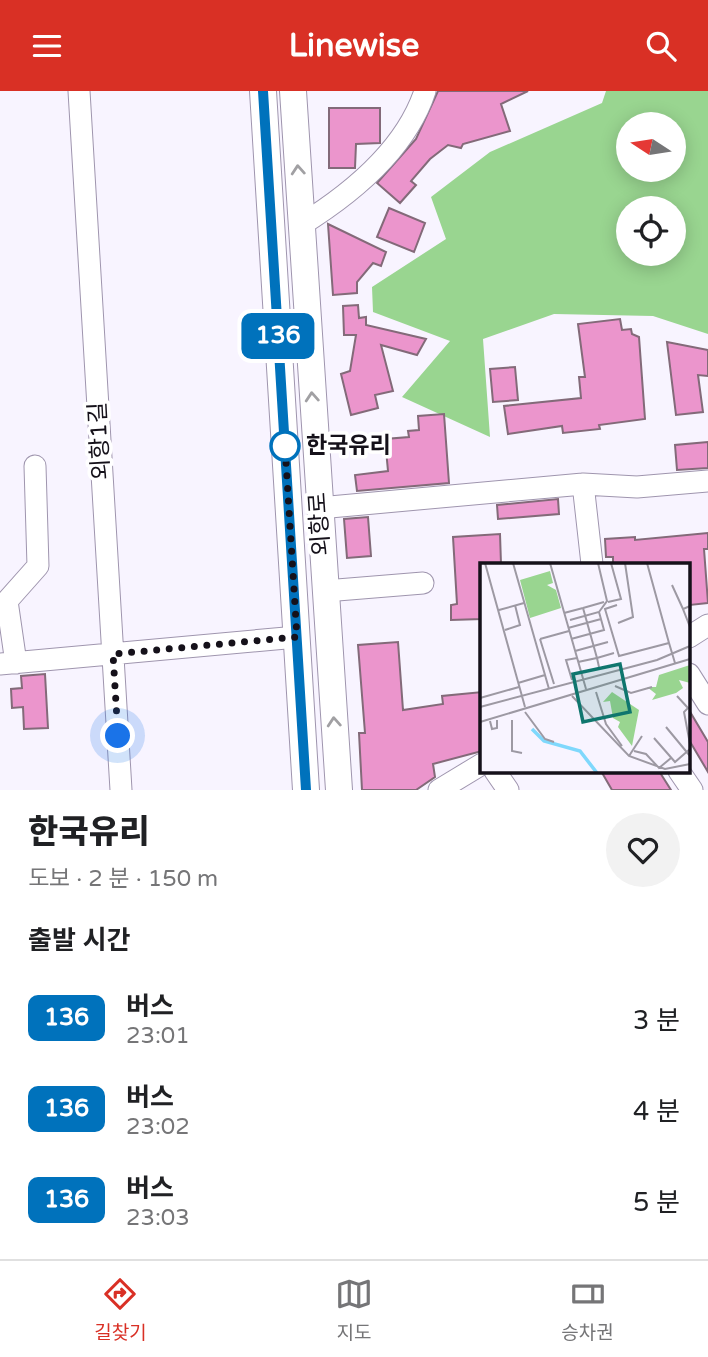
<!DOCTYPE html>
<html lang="ko">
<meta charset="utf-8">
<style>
:root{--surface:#fff;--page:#f2f2f2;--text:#202124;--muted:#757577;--line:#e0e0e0;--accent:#d93025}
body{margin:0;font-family:"Varela Round","Noto Sans KR",sans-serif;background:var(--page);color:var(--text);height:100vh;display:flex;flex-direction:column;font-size:26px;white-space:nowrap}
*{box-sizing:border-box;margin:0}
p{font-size:23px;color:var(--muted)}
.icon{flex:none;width:38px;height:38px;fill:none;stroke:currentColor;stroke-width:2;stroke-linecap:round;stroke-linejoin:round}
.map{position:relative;height:699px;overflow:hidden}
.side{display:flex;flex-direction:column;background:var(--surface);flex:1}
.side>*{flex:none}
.badge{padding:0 14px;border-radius:10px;font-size:24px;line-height:46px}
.needle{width:46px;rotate:282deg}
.controls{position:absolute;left:616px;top:21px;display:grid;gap:14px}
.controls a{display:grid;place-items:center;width:70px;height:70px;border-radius:50%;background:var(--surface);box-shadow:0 4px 18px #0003;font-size:35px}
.you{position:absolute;width:35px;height:35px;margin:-18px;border:5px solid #fff;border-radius:50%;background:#1a73e8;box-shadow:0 0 0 10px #1a73e833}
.map>.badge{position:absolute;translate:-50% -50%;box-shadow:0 0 0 4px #fff}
h2{padding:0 28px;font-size:26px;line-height:63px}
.round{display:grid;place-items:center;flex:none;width:74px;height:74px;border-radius:37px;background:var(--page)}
.head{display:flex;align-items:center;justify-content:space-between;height:119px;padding:0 28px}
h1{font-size:33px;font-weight:800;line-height:52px}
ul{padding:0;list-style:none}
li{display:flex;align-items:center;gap:21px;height:91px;padding:0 28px}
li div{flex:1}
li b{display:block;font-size:26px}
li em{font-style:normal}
li .badge{min-width:77px;font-weight:700;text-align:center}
header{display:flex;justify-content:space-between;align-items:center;height:91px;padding:0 28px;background:var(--accent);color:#fff;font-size:32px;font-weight:800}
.menu{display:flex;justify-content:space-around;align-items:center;height:98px;border-top:2px solid var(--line);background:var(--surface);font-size:19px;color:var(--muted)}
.menu a{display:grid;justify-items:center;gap:4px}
.menu .selected{color:var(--accent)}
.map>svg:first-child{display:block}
</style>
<header><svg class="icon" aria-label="menu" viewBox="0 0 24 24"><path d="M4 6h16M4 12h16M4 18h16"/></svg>Linewise<svg class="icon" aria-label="search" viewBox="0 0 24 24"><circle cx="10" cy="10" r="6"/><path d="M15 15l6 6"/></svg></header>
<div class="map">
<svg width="708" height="699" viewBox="0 0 708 699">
<rect width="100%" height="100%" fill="#f8f4ff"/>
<path fill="#99d590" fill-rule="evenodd" d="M606,0h102v243l-55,-18 -99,-2 -71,25 7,98 -88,-40 48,-56 -77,-29 -1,-25 74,-48 -15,-42 59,-45 112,-49zM628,33h46v46h-46zM628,117h46v46h-46z"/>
<path fill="#eb95cc" stroke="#836a79" stroke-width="2" d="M438,0h90l-27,13 9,27 -47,13 -2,4 -13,-3 -18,14 -19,22 5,4 -16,18 -23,-20 39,-44z
M329,17h51v35l-24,1 -1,24h-26z
M389,117l36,15 -11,29 -37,-15z
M328,133l58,28 -5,14 -8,-3 -16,19v11l-24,2z
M358,214l1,13 7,-1v8l60,14 -9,16 -36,-10 12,46 -18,4 3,13 -27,7 -10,-41 9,-3 6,-36h-12l-1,-29z
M620,228l2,11 9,-1 1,5 7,3 6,82 -46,6 1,4 -37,4 -1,-7 -54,8 -4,-28 77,-8 -2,-21h6l-7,-53z
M667,251l41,8v26l-10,-1 5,37 -27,3z
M515,276l3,33 -25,2 -3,-33z
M444,323l5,69 -92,8 -2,-16 33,-4 -3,-32 24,-2 -1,-6 11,-1 -1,-14z
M708,351v26l-31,2 -2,-25z
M558,408l1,15 -61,5 -1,-14z
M368,426l3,39 -24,2 -3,-39z
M708,442v16h-4l4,54 -18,2 -1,-41h-76v-7h-7l-1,-18 30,-2v3z
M500,443l1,30h-19v55l-31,1v-15l6,-1 -4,-67z
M398,551l5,68 40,-6 -1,-8 40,-4v59l-49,13 2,13 -19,13h-54l-3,-57h6l-7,-88z
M45,583l3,54 -24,1 -1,-22 -11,1 -1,-19 11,-1 -1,-12z
M689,619l19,32v30l-19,-32z
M601,680h58l12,19h-59z"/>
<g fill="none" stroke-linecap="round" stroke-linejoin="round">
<g stroke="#9f95ae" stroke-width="23">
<path id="minor" d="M79,0l42,699
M301,134c50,-31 105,-76 124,-134
M583,393l9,80
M319,417l264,-24 54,3 71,-6
M325,500l98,-8
M689,546l19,-12
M16,572l-9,-62 31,-35 -3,-100
M0,573l297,-27
M689,583l19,30
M495,680l13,19
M679,680l13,19
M439,699l43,-26"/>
</g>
<g stroke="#9f95ae" stroke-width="28">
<path id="major" d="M263,0l43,699
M293,0l46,699"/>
</g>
<use href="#minor" stroke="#fff" stroke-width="21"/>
<use href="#major" stroke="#fff" stroke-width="26"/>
</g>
<defs><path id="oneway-chevron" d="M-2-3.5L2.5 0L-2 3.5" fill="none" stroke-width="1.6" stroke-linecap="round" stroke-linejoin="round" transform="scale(1.75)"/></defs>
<g stroke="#a1a0a3">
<use href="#oneway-chevron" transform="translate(298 79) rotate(-94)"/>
<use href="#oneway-chevron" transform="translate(312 306) rotate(-94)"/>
<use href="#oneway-chevron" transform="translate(334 631) rotate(-94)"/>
</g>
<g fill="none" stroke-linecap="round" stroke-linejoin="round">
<g stroke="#fff" stroke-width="16">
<path id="line" d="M263,0l43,699"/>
</g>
<use href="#line" stroke="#0072bc" stroke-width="10"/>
<path stroke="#15111a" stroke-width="7" stroke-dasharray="0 12.6" d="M118,645l-5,-82 184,-17 -12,-191"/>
</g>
<circle fill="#fff" stroke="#0072bc" stroke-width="3.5" cx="285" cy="355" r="14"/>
<g text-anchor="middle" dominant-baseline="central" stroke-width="7" stroke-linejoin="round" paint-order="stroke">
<g font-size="23" fill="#15111a" stroke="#fff">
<text transform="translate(100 350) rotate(-93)">외항1길</text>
<text transform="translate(320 433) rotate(-94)">외항로</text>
</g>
<g font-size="23" font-weight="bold" fill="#15111a" stroke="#fff" text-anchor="start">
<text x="306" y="355">한국유리</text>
</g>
</g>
<g transform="translate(480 472)">
<rect width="210" height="210" fill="#f8f4ff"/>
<path d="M70,8l3,12 -6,2 9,5 5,18 -31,10 -10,-38zM210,102v18l-11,-3 4,8 -7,5 -24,7 4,-6 -9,-7h9l3,-12zM132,129l27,18 -7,36 -14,-19 2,-5 -7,-4 -3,-17 -7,1z" fill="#99d590"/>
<path fill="none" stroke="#7fd8fc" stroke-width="3.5" d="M52,166l12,12 36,10 17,22"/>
<path fill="none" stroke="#9d99a3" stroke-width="2" d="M5,0l40,144M33,0l36,126M70,0l36,126M167,0l22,80M192,22l11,24M128,39l13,-3 -10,-36M137,42l-12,4 14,47 50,-13 6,20M210,43l-7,3 7,18M103,45l21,-6M19,47l25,-7M84,50l19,-5 14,50 17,-5M90,57l29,-8 8,-11 -9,-38M138,60l15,-6 -8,-54M88,65l33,-9M25,67l15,-5 -5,-20M60,76l14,45M60,76l29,-8M91,76l33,-9 -5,-18M95,88l33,-9M98,99l19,-4 2,9M92,117l-6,-20 11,-2M38,120l27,-8M135,123l16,7 21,-6M116,129l10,32 16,22M92,133l57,60 36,13 25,-5M197,133l11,12 -4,4 6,32M0,135l39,-11M0,144l177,-47 33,-14M45,149l20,27 9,3M32,157v31l10,2M10,158l2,8 5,-1v-8M0,159l210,-63M186,164l24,29M174,175l21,24 15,-13M154,188l12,3 13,14 12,-10M149,193l13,-20"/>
<path fill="#0f766e" fill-opacity="0.15" stroke="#0f766e" stroke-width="3.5" d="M140,101l10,48 -47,10 -10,-48z"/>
<rect width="210" height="210" fill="none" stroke="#15111a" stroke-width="3.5"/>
</g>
</svg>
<div class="controls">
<a><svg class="needle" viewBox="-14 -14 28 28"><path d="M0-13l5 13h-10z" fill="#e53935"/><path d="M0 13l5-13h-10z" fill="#757577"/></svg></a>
<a><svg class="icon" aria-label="locate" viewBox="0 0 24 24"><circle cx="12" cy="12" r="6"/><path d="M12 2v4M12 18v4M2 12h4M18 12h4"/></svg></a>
</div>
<div class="you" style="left:118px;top:645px"></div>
<b class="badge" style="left:278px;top:245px;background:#0072bc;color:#fff">136</b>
</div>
<section class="side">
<div class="head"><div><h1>한국유리</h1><p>도보 · 2 분 · 150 m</p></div><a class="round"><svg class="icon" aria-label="heart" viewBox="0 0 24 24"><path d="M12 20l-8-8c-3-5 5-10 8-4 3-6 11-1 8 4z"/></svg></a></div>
<h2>출발 시간</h2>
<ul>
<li><span class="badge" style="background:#0072bc;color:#fff">136</span><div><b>버스</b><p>23:01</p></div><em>3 분</em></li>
<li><span class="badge" style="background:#0072bc;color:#fff">136</span><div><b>버스</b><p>23:02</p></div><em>4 분</em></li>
<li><span class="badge" style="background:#0072bc;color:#fff">136</span><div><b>버스</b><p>23:03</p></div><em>5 분</em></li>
</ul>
</section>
<nav class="menu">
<a class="selected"><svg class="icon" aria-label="directions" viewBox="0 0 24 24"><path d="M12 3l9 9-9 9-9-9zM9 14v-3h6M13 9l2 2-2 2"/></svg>길찾기</a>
<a><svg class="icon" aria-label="map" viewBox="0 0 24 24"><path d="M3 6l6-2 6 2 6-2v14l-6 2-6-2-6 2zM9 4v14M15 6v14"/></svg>지도</a>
<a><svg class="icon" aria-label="tickets" viewBox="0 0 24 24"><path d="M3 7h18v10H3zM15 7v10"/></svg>승차권</a>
</nav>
